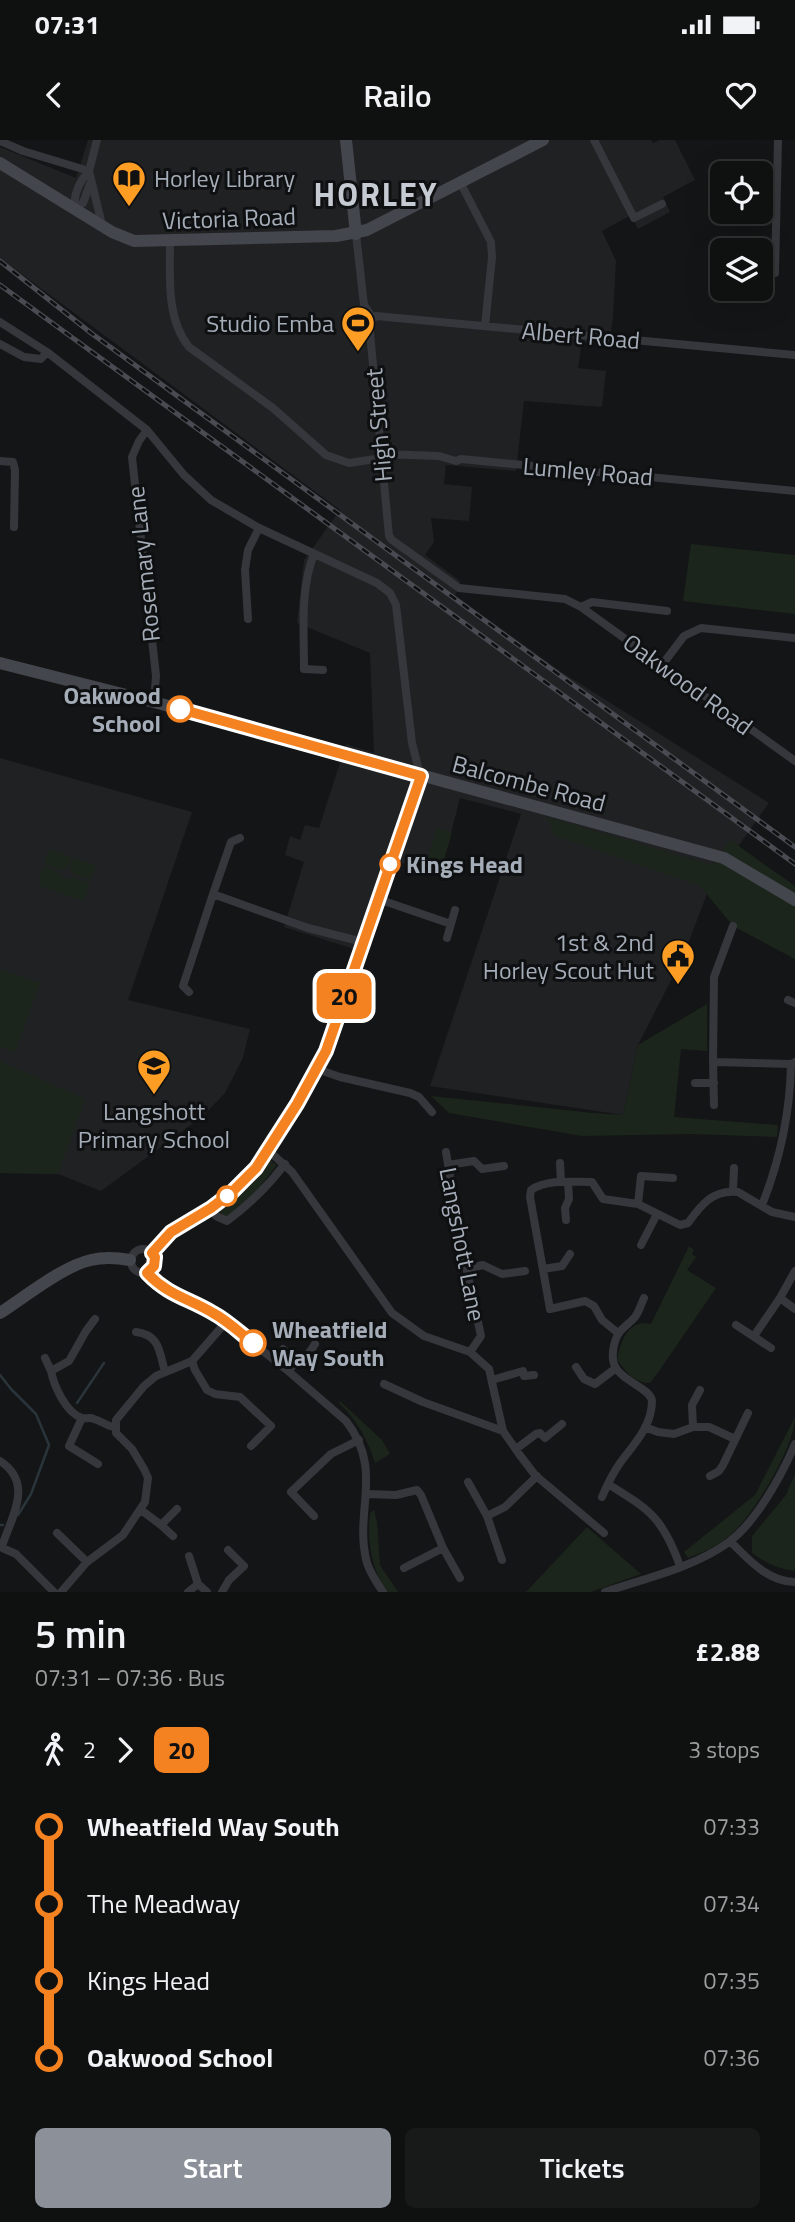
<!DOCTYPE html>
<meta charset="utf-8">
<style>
:root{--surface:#0f1010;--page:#181919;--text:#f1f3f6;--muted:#9b9d9f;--line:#2f3030;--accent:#8c9099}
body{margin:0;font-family:"Titillium Web",sans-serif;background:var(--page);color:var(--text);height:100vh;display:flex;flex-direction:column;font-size:26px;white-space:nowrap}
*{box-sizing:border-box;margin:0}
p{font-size:23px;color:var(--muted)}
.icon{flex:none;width:38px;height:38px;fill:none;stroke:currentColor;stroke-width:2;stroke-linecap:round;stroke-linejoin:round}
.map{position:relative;height:1452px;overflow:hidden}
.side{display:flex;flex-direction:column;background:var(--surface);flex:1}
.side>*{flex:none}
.badge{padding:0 14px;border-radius:10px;font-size:24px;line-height:46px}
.controls{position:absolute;left:710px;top:21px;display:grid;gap:14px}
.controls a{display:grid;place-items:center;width:63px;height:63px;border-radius:10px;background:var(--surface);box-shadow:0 7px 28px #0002,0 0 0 2px var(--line);font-size:35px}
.map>.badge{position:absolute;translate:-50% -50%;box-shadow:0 0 0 4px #fff}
.legs{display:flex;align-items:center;gap:10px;height:77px;padding:0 35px;font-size:23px}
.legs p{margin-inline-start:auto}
.headline{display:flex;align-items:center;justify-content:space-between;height:119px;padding:0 35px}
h1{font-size:38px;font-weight:600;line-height:52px}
.action{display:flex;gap:14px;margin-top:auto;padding:14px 35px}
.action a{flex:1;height:80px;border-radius:10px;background:var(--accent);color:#fff;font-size:28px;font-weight:600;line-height:80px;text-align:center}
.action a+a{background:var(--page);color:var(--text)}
ul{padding:0 35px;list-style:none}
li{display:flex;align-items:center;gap:24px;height:77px;font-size:26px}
li i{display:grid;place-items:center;width:10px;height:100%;margin:0 9px;background:currentColor}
li i::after{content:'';width:18px;height:18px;margin:-9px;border:5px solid;border-radius:50%;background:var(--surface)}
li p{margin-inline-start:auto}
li:first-child i{background:linear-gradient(#0000 50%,currentColor 0)}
li:last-child i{background:linear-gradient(currentColor 50%,#0000 0)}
.status{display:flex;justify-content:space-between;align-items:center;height:49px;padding:0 35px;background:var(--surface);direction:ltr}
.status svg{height:19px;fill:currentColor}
header{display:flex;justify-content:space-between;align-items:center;height:91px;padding:0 35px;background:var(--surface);font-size:32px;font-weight:600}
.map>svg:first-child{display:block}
</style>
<div class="status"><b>07:31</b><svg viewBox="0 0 49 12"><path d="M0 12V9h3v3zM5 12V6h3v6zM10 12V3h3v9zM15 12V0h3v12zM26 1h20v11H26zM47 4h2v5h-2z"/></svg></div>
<header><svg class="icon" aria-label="back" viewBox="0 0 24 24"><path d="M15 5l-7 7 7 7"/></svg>Railo<svg class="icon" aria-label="heart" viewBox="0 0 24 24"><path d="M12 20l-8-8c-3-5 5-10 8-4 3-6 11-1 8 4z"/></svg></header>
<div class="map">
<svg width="795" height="1452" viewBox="0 0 795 1452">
<rect width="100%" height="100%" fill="#141516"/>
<path fill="#202123" d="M88,0h563l2,3 7,-3h15l20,40 -32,17 7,15 -32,17 -7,-14 -29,16 14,30 -3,56 -4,29 -27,-4 -4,26 28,3 -4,36 -78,-6 -8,70 -70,-6 -2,19 28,3 -3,34 -38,-3 3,24 -9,13 35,26 -5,15 105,75 209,132 -59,83 -27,71 -45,88 -15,70 -193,-29 91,-272 -61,-16 -20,78 -40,-14 -33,91 -83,-26 20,-65 -19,-7 5,-19 10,4 5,-15 14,3 27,-84 28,9 -4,-100 -73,-30 7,-63 36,-50 -340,-252v-111l76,31z
M0,618l192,54 -64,188 122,29 -7,29 -18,35 -22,23 -102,75 -43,-17 -58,-1z"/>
<path fill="#1c251c" d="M691,404l104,11v59l-112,-13z
M547,677l165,48 18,-25 65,46v73l-62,-33 -33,-40 -146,-51z
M437,688l15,5 -12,39 -15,-5z
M49,709l22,8 -3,10 -7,3 -17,-6z
M73,718l23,7 -5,15 -18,-6 -3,-6z
M43,727l17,6 2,5 4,2 6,-3 18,6 -6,18 -44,-15 -1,-8z
M0,829l40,14 -25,69 -15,-5z
M707,864v47l-26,-2 -7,68 104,8 -1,12 -86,-3 -109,2 -133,-23 -18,-17 162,17 30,2 15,-70z
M0,921l85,38 -27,75 -58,-1z
M270,1020l7,5 -23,29 -27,23 -4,-1 -3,-4 1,-3 28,-23z
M689,1106l5,4 -2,4 4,3 -9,13 29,18 -57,83 -9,12c-16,0 -25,-12 -33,-24 4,-18 11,-40 34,-35z
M340,1261l42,39 8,14 -15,9c-7,-23 -18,-43 -36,-60z
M795,1277c0,30 -44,103 -68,121 -12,9 -26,15 -39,20l-4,-6 71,-57z
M795,1334v97c-17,-2 -29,-8 -43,-18v-17l34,-41z
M374,1370l3,11 3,44 18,27h-11c-16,-24 -20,-50 -17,-79z
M587,1387l54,47 -50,18h-65z"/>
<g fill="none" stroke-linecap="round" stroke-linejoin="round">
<path stroke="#2a353b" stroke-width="2.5" d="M0,1235l11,14 25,25 13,31 -18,49 -13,21
M77,1263l27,-40
M0,1385h3"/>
<path stroke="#35373c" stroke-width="8" d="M97,0l-8,31 13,54
M594,0l40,78 28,-14
M0,1l23,10 66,20
M460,42l31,60 1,15 -7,69
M75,68c-2,-14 4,-26 14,-37
M75,68l8,-5 7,-19
M356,94l8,71 8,12
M170,101c0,35 -4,78 19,106l84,61 53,47 23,8 33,-5
M775,133l3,-133
M0,182l47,30 100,78 37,45 27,25 48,28 118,55 13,10 6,12 16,138 8,32
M0,204l24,13 17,2 6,-7
M147,290l-8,11 -7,16 24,219 -2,26
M382,314l57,2 17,5 5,-2 334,32
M0,321l13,1 2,8 -1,57
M314,414c-14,35 -10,77 -10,115l19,1
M581,467l214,154
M667,471l-75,-9 -11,5 -16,-8 -106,-11 -67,-48 -3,-4 -20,-214 7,-6 419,39
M248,479l-3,-49 3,-20 11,-22
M662,525l22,-29 17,-8 94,10
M213,754l18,-52 9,-4
M378,759l73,25
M733,786l-19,51 -1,85 78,2 4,-2
M447,798l8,-28
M189,852l-6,-6 30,-92 95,34 55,14
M788,860l7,3
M713,922l1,43
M317,929l23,8 70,16 9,4 13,15
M695,943h19
M269,1011l23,21 100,141 32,23 46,16
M446,1012l15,91 20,93 -11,16 19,17 14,62 16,23 16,21 69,58
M560,1023l1,19
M448,1025l26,-4 8,8 22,-3
M733,1051l1,-23
M638,1064l3,-28 32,2
M762,1065c18,-45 28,-92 29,-141
M211,1068l5,8 11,5c23,-17 41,-35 58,-57
M566,1080l-1,-12 4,-9 -1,-17
M641,1105l16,-31
M131 1121a12 12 0 1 1 24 0a12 12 0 1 1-24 0Z
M466,1129l17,-4 19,9 23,-3
M543,1129l19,-3 8,-12
M147,1133l27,22 42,19 71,56 59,51c39,50 7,90 21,142 3,10 10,20 16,29
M780,1158l15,11
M95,1179l-9,12 -17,30 -18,10c3,15 15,42 31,47 4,1 8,-1 12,1 7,2 13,7 20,8
M736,1185l35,23
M136,1192c24,3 23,19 29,40
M618,1193l-16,-13 -8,-14 -9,-5 -35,8 -20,-112 1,-7c16,-11 42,-8 61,-8l11,17 35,5 42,21 8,-2c13,-18 25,-34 50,-31l34,20 23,5
M754,1196l26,-38 15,-27
M283,1209l15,13
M45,1218l6,13
M192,1221l3,9 12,20 8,4 25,3 31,29 -20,20
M576,1227l8,12 11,5 21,-16
M287,1230l20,-14 8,-12
M492,1240l31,-9 1,5 10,-1
M384,1244l39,18 80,29
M82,1278l-13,28 29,18
M645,1287l13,5 16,2 19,-7h16l26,12
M693,1287l-1,-22 8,-15
M516,1309l20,-15 4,-1 5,5 17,-14
M0,1321c34,22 12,55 2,85
M710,1336l9,-5 4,-6 25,-52
M468,1342l19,34 15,44
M608,1344c42,26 55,34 72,82
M367,1354l29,1 21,-5 4,5 22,53 17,30
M602,1357c5,-12 11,-24 18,-34 14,-19 32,-37 32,-62 -1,-13 -32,-20 -38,-37 -3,-8 0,-24 5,-31 4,-6 11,-10 16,-16 4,-5 6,-13 9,-19
M141,1370l20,15 12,11
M314,1376l-23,-24 40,-38 28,-14
M487,1376l18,-9 32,-31
M161,1385l16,-16
M57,1393l30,29
M730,1401c18,18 38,41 65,41
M0,1407l16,7 38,38
M189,1416l9,28 9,8
M404,1428l39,-20
M61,1452l26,-30 36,-27 22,-33 3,-24 -4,-9 -12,-20 -16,-16v-13l28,-34 12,-10 36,-15 34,-39
M188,1452l10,-8
M222,1452l7,-12 15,-14 -16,-16
M605,1452c41,-14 88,-24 124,-50 27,-20 53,-67 66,-98"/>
<path stroke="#43464c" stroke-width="12" d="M346,0l10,94
M0,23l112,69 22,9 202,-5 31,-6 176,-90
M0,523l154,39 570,156 71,42
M152,1113l19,-21 40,-24 21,-16 24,-24 41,-64 28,-53 96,-275
M0,1173c25,-16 63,-47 91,-53 13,-3 27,-2 39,0"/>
<g stroke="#484b51" stroke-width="5">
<path id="rail" d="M0,121l91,72 704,514
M0,145l795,579"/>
</g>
<use href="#rail" stroke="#0f1011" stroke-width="2.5" stroke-dasharray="8" stroke-linecap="butt"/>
</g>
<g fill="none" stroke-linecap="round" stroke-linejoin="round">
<g stroke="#fff" stroke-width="16">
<path id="line-1" d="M180,569l241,67 -95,275 -29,53 -41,64 -24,24 -21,16 -40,24 -19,21 3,4 -1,9 -7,7c22,23 41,25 66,40 15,8 27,20 40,30"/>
</g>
<use href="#line-1" stroke="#f58220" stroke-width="10"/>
</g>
<defs>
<g id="library-pin" transform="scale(1.75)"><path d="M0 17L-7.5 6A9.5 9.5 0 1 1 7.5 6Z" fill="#fe9d24" stroke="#0f1011"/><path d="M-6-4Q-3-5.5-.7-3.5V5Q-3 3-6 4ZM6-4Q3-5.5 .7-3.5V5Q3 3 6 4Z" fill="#111"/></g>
<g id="stadium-pin" transform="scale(1.75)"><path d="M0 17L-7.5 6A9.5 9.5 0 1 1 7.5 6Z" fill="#fe9d24" stroke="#0f1011"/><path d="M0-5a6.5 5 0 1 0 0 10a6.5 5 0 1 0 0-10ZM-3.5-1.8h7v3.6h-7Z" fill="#111"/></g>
<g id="civic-pin" transform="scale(1.75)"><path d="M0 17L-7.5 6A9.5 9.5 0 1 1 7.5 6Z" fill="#fe9d24" stroke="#0f1011"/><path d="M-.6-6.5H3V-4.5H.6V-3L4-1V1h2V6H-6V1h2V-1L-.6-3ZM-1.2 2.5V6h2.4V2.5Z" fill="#111"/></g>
<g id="school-pin" transform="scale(1.75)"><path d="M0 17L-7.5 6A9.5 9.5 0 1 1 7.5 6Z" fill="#fe9d24" stroke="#0f1011"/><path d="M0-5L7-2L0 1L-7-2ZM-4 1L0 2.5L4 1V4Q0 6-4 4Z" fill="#111"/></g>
</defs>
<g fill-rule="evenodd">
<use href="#library-pin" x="129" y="38"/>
<use href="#stadium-pin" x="358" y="183"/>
<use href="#civic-pin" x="678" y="816"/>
<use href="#school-pin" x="154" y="926"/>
</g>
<g fill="#fff" stroke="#f58220" stroke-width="3.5">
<circle cx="180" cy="569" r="12"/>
<circle cx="390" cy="724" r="9"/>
<circle cx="227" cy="1056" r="9"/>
<circle cx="253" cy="1203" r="12"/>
</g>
<g text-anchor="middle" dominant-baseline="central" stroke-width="6" stroke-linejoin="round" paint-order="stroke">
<g font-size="24" fill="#a5adb8" stroke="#0f1011" text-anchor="end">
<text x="154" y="38" text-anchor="start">Horley Library</text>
<text x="334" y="183">Studio Emba</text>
<text x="654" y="802">1st &amp; 2nd<tspan x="654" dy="28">Horley Scout Hut</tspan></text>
<text x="154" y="971" text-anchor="middle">Langshott<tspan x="154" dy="28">Primary School</tspan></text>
</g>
<g font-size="24" fill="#a5adb8" stroke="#0f1011">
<text transform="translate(229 78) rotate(-2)">Victoria Road</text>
<text transform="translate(581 195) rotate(5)">Albert Road</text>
<text transform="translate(378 285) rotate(-95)">High Street</text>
<text transform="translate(588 331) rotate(5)">Lumley Road</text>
<text transform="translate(143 424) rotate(-96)">Rosemary Lane</text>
<text transform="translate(688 544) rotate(36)">Oakwood Road</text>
<text transform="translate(529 643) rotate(15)">Balcombe Road</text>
<text transform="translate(463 1104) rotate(79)">Langshott Lane</text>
</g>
<g font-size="24" font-weight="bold" fill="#a5adb8" stroke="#0f1011" text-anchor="start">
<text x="161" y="555" text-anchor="end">Oakwood<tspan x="161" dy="28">School</tspan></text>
<text x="406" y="724">Kings Head</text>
<text x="272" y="1189">Wheatfield<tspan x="272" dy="28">Way South</tspan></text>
</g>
<g font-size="32" font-weight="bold" letter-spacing="2" fill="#c6cbd3" stroke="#0f1011">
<text x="376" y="54">HORLEY</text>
</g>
</g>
</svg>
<div class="controls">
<a><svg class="icon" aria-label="locate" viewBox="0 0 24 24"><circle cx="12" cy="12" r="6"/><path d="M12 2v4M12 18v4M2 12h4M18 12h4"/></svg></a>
<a><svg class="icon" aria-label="layers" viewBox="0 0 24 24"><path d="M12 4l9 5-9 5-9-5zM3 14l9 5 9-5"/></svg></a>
</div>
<b class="badge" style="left:344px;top:856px;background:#f58220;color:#111">20</b>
</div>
<section class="side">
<div class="headline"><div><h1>5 min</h1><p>07:31 – 07:36 · Bus</p></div><b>£2.88</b></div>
<div class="legs"><svg class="icon" aria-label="walk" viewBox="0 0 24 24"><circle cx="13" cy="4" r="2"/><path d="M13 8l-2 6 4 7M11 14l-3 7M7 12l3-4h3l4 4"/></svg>2<svg class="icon" aria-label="forward" viewBox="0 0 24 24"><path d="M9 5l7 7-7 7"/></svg><b class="badge" style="background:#f58220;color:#111">20</b><p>3 stops</p></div>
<ul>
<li><i style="color:#f58220"></i><b>Wheatfield Way South</b><p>07:33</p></li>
<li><i style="color:#f58220"></i><span>The Meadway</span><p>07:34</p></li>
<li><i style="color:#f58220"></i><span>Kings Head</span><p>07:35</p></li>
<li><i style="color:#f58220"></i><b>Oakwood School</b><p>07:36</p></li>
</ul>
<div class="action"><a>Start</a><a>Tickets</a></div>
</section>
